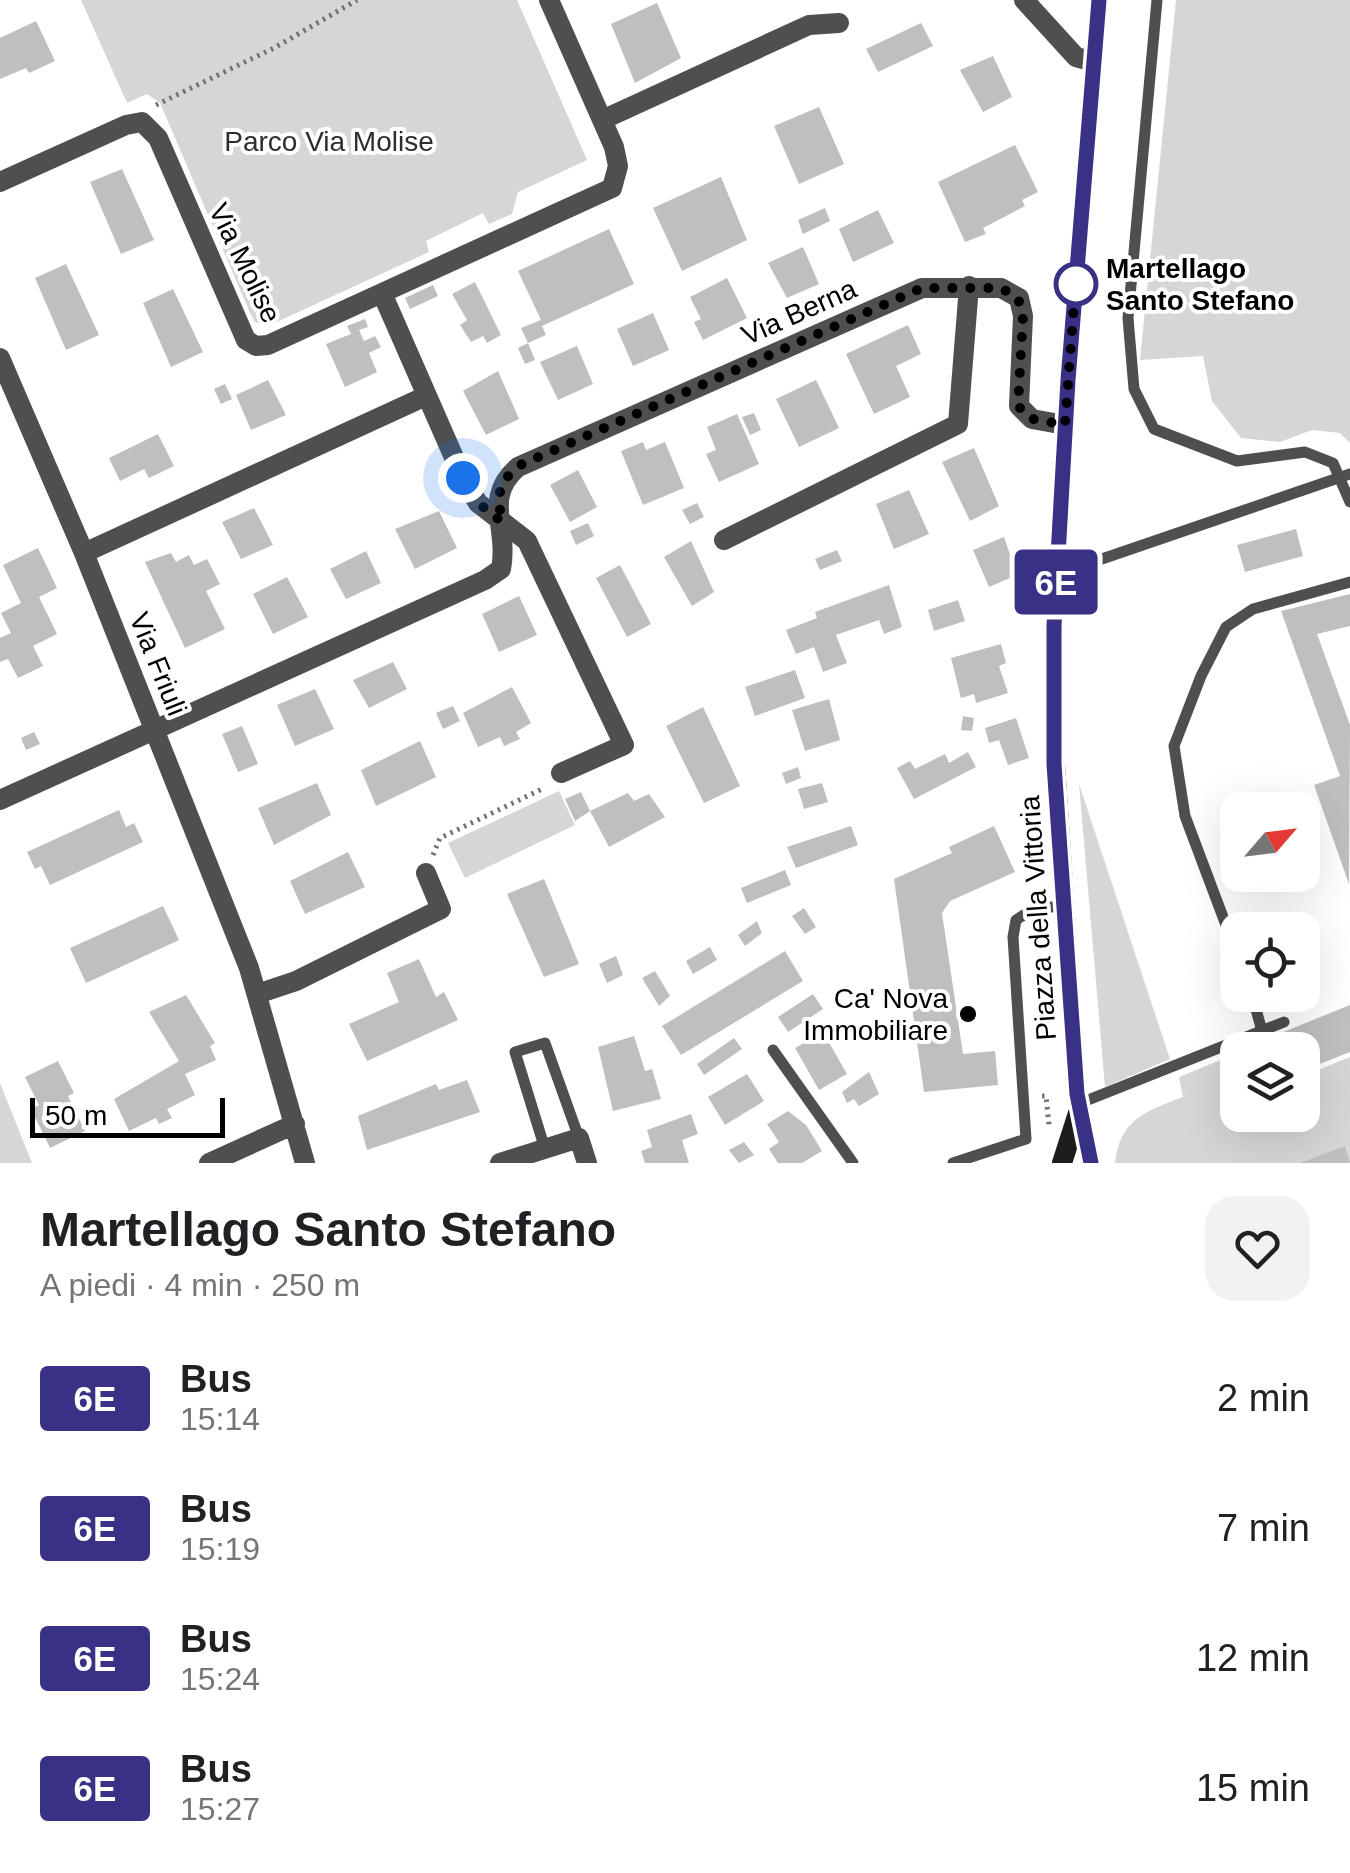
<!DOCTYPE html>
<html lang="it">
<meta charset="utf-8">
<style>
:root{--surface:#fff;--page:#f2f2f2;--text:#202124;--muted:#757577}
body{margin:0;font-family:Arial,sans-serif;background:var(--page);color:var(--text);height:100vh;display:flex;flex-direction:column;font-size:38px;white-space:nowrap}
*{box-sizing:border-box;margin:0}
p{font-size:32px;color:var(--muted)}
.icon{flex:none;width:55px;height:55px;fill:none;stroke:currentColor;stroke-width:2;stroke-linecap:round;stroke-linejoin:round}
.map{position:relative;height:1163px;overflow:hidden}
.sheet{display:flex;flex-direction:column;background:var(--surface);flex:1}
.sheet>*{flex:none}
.badge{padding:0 20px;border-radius:8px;font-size:35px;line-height:65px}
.needle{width:65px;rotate:62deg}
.fabs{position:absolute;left:1220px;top:792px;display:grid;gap:20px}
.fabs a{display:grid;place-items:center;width:100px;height:100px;border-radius:20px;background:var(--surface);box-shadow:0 10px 40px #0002;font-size:50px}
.scale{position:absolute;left:30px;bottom:25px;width:195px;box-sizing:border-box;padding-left:10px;border:5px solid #000;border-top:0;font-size:28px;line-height:35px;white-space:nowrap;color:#000;-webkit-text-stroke:8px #fff;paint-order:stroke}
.you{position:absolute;width:50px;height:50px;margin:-25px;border:8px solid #fff;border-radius:50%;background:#1a73e8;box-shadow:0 0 0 15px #1a73e833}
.map>.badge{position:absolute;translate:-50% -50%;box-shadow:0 0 0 5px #fff}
.round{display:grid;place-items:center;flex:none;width:105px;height:105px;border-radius:30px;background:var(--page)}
.headline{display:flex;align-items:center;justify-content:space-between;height:170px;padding:0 40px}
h1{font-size:48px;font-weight:800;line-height:75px}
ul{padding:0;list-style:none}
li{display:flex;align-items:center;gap:30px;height:130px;padding:0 40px}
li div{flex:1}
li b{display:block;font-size:38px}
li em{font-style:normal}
li .badge{min-width:110px;font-weight:700;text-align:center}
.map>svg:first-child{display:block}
</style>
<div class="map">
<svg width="1350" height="1163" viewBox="0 0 1350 1163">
<rect width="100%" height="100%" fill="#fff"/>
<path fill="#d6d6d6" d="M81,0h436l70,160 -69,32 -6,22 -23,10 -6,-11 -57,28 3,11 -161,74 -13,-4 -4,-7 -91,-212 -13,-9 -20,9z
M1176,0h174v443l-10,-10 -28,-3 -32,12 -39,-4 -29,-37 -9,-45 -63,4z
M1079,784l91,275 -65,28z
M559,791l16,34 -110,53 -17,-35z
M1233,1055l4,13 1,47h64l1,-39 47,-19v106h-235c5,-44 31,-52 68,-66l-4,-20z
M0,1083l32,80h-32z"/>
<path fill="#bfbfbf" d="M657,3l24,55 -46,25 -24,-59z
M36,21l19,40 -26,12 -3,-5 -26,11v-41z
M921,23l12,23 -55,26 -12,-23z
M993,56l19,41 -29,15 -23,-42z
M819,107l25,57 -45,20 -25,-58z
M1015,145l23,47 -16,8 3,6 -42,22 3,6 -21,8 -27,-60z
M122,169l32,71 -33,14 -31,-72z
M721,177l26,63 -65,31 -29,-63z
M825,208l5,13 -27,13 -5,-14z
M878,210l16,33 -41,19 -14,-33z
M609,229l25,55 -92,42 4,9 -18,8 -7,-15 20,-8 -23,-49z
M803,247l16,37 -32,14 -19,-35z
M66,264l33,71 -33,15 -31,-72z
M727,278l20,40 -44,22 -9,-18 7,-3 -11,-22z
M475,282l26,53 -14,8 -4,-7 -12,6 -11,-17 7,-5 -15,-26z
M433,285l5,11 -28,13 -5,-11z
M173,289l30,63 -32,15 -28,-64z
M653,313l16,37 -36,16 -16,-37z
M365,319l3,8 -9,3 5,11 11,-5 6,11 -12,6 8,19 -32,15 -19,-43 25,-10 -4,-8z
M908,325l13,29 -25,12 14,31 -36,17 -28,-60z
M528,343l7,17 -10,4 -7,-16z
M577,346l16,38 -35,16 -18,-38z
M498,371l21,48 -33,16 -23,-44z
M268,380l18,35 -35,15 -15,-35z
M816,380l23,48 -40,19 -23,-48z
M225,384l7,15 -11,5 -7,-15z
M754,413l7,17 -11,5 -8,-18z
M737,414l22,50 -40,18 -13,-28 10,-4 -9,-23z
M158,434l16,32 -25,12 -5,-9 -24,12 -11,-23z
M643,442l3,8 19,-8 19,46 -41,17 -22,-54z
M974,448l25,58 -29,15 -28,-59z
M578,470l19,37 -27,15 -20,-37z
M909,490l20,44 -35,15 -18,-45z
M697,503l7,14 -14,7 -8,-14z
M254,508l19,37 -32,14 -19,-37z
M439,511l18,37 -42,21 -20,-40z
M588,523l6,13 -18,9 -6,-14z
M1296,529l7,27 -58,16 -8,-27z
M1004,537l13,38 -28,12 -16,-37z
M691,541l23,51 -22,14 -28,-49z
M38,548l19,40 -18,9 18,37 -24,12 10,20 -25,12 -10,-19 -8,3v-24l11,-5 -10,-20 20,-10 -18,-38z
M837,550l5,11 -22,9 -5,-11z
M366,551l15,32 -35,16 -16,-30z
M171,553l5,9 13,-7 5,10 13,-6 13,25 -14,7 19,38 -40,19 -40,-86z
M620,565l31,59 -24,13 -31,-59z
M287,577l21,40 -35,17 -20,-40z
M889,585l13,42 -18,7 -5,-14 -43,15 11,28 -24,9 -9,-25 -18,7 -10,-24 31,-12 -2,-6z
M1350,594v32l-33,8 33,91 -1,159 -35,-99 26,-9 -59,-165z
M519,596l18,39 -38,17 -17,-38z
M958,600l7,21 -31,10 -6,-21z
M1001,644l5,19 -7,3 9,27 -32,10 -2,-9 -13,4 -10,-40z
M393,662l14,27 -38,19 -16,-28z
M795,670l10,28 -50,18 -10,-29z
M512,687l19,36 -15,9 4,7 -16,7 -4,-9 -22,10 -15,-34z
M315,689l19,40 -39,17 -18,-41z
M829,699l11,41 -35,11 -13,-41z
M453,706l7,15 -17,8 -7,-16z
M703,707l37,79 -36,17 -38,-77z
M963,716l11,2 -2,13 -11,-1z
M1016,718l13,40 -21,7 -9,-25 -10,3 -4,-15z
M242,726l16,38 -20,8 -16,-38z
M34,732l6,12 -14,6 -5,-12z
M420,741l16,36 -60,29 -15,-36z
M968,752l8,15 -62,32 -17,-31 13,-7 5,8 30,-15 4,9z
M798,767l3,11 -15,6 -4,-11z
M317,783l14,32 -57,30 -16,-37z
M822,783l6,19 -24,7 -6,-20z
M581,792l9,19 38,-18 6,8 15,-7 16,23 -56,30 -19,-36 -15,10 -10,-22z
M119,810l7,17 8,-4 9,19 -93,43 -9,-19 -6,3 -8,-17z
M851,826l7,19 -62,23 -9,-21z
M994,826l21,46 -65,29 -8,12 21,141 32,-3 3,34 -74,7 -30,-213 58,-26 -3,-6z
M348,852l17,35 -60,27 -15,-33z
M785,870l6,15 -44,18 -6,-15z
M544,879l35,85 -35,13 -37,-83z
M163,906l16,34 -93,43 -16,-35z
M804,908l12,19 -11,7 -13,-18z
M757,921l5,12 -17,13 -7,-11z
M710,947l7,13 -24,14 -7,-13z
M785,951l18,30 -122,74 -19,-29z
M616,956l7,19 -16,8 -8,-19z
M419,959l17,38 8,-5 14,28 -91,41 -18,-37 50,-22 -12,-29z
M655,971l15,25 -11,10 -17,-28z
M813,994l10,15 -35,23 -10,-15z
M186,995l29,48 -5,3 6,14 -31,14 10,21 -28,14 5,9 -13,6 -3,-6 -27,13 -15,-32 65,-38 -30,-49z
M1350,1005v47l-48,19v-21h-63z
M823,1032l24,42 -28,16 -24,-42z
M634,1036l11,35 7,-2 9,30 -48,12 -15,-64z
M734,1038l8,11 -38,26 -7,-11z
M58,1061l16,32 -6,3 17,35 -35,17 -19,-39 8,-4 -14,-28z
M869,1072l10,22 -20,12 -5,-7 -7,4 -5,-11z
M747,1074l17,27 -39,24 -17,-28z
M467,1080l13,32 -113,38 -9,-34 78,-32 3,6z
M788,1111l18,14 16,26 -20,12h-24l-9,-14 10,-7 -12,-18z
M691,1114l7,20 -16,6 7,23h-44l-4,-12 11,-4 -5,-17z
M744,1142l10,13 -15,8 -10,-13z
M1345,1146l5,17h-50z"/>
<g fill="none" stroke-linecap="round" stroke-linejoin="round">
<path stroke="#717171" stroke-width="5" stroke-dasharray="2.5 5" stroke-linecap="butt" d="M156,105l118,-57 83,-48
M433,855l7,-17 104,-50
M1042,1096h4l3,29"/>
<path stroke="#4f4f4f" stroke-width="11" d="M1157,0l-29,318 6,71 20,40 83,32 68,-9 28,11 17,39
M1058,561h38l254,-87
M1238,957l-53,-141 -11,-70 27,-70 25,-49 27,-18 97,-27
M1252,995l10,36
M773,1050l80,113
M1078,1104l206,-82
M545,1149l-30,-97 30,-9 34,95
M953,1163l73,-24 -13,-202 3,-17 20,-13h29"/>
<path stroke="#4f4f4f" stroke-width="20" d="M1024,0l52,57 18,5
M602,120l207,-95 30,-2
M0,182l126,-57 16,-3 16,16 88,202 10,6 12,-1 114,-52 81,185 15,25 49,38 97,204 -63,28
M382,293l230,-105 6,-22 -4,-19 -65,-147
M0,358l84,195 165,415 56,195
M724,540l234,-116 11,-138
M84,553l342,-157
M0,800l485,-220 16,-11c8,-42 -19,-71 17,-102l404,-179h79l18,10 4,18 -4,90 13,13 33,6
M257,994l39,-13 145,-72 -15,-36
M209,1163l86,-39
M500,1163l79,-25 8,25"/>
<path stroke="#1c1c1c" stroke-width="20" d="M1062,1163l16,-50
M1091,1163l-14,-68 -22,-331 -1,-138 14,-245 31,-381"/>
</g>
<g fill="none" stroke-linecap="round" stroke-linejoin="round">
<g stroke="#fff" stroke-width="22">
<path id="line" d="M1091,1163l-14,-69 -23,-330v-138l14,-246 31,-380"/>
</g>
<use href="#line" stroke="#393185" stroke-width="15"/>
<path stroke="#000" stroke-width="10" stroke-dasharray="0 18" d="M463,478l15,25 24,19c-5,-27 -5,-37 16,-56l404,-178h79l17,10 5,18 -5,90 14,13 33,6 11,-148v7"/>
</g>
<circle fill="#fff" stroke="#393185" stroke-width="5" cx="1076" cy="284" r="20"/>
<circle fill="#000" stroke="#fff" stroke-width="4" cx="968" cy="1014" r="10"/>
<g text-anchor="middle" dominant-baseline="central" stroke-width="8" stroke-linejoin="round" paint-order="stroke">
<g font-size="28" fill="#2d2d2d" stroke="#fff">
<text x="329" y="141">Parco Via Molise</text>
</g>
<g font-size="28" fill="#000" stroke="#fff">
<text transform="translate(245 263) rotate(64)">Via Molise</text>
<text transform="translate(799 312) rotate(-24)">Via Berna</text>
<text transform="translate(158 664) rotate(68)">Via Friuli</text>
<text transform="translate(1038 918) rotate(-94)">Piazza della Vittoria</text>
</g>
<g font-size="28" font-weight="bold" fill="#000" stroke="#fff" text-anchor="start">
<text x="1106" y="268">Martellago<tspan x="1106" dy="32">Santo Stefano</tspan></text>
</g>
<g font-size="28" fill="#000" stroke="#fff" text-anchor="end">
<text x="948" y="998">Ca' Nova<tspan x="948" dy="32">Immobiliare</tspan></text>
</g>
</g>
</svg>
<div class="fabs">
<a><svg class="needle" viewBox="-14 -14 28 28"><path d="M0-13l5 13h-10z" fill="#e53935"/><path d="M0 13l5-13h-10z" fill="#757577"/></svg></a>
<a><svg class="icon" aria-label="locate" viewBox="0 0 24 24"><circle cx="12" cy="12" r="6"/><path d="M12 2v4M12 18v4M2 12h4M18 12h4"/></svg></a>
<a><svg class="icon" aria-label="layers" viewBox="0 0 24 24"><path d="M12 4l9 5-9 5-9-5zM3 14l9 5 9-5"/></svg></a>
</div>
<div class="scale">50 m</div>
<div class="you" style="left:463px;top:478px"></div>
<b class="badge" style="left:1056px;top:582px;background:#393185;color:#fff">6E</b>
</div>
<section class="sheet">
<div class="headline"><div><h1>Martellago Santo Stefano</h1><p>A piedi · 4 min · 250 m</p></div><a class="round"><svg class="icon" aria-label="heart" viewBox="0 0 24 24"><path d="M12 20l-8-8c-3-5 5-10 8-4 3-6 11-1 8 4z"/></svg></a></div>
<ul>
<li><span class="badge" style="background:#393185;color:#fff">6E</span><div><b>Bus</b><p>15:14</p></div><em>2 min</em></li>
<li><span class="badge" style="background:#393185;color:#fff">6E</span><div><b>Bus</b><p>15:19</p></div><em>7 min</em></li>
<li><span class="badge" style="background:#393185;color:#fff">6E</span><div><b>Bus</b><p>15:24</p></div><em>12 min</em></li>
<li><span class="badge" style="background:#393185;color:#fff">6E</span><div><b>Bus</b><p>15:27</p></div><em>15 min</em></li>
</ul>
</section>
